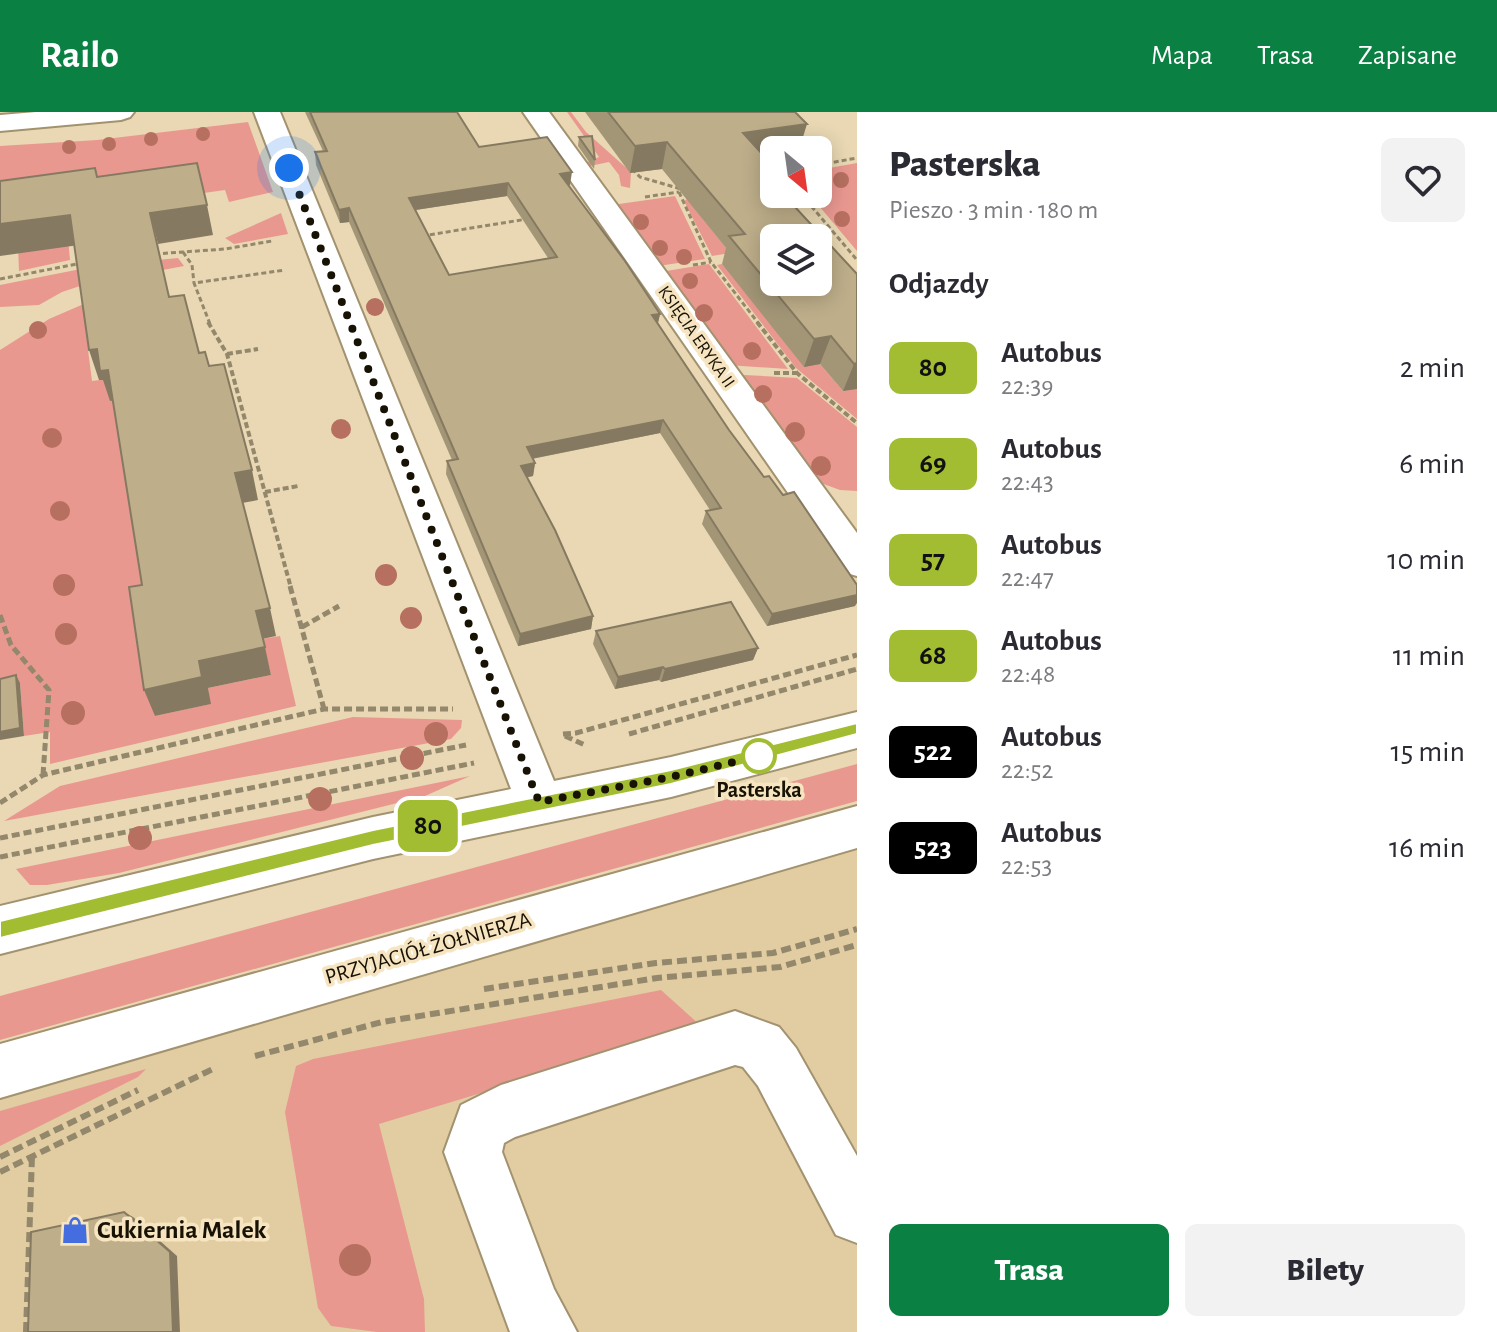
<!DOCTYPE html>
<html lang="pl">
<meta charset="utf-8">
<style>
:root{--surface:#fff;--page:#f2f2f3;--text:#2b2b33;--muted:#7c7c81;--accent:#0b8043}
body{margin:0;font-family:"Alegreya Sans",sans-serif;background:var(--page);color:var(--text);height:100vh;display:flex;flex-direction:column;font-size:30px;white-space:nowrap}
*{box-sizing:border-box;margin:0}
p{font-size:26px;color:var(--muted)}
.icon{flex:none;width:44px;height:44px;fill:none;stroke:currentColor;stroke-width:2;stroke-linecap:round;stroke-linejoin:round}
.map{position:relative;flex:1;overflow:hidden}
.sheet{display:flex;flex-direction:column;background:var(--surface);width:640px}
.sheet>*{flex:none}
.badge{padding:0 16px;border-radius:12px;font-size:28px;line-height:52px}
.needle{width:52px;rotate:151deg}
.fabs{position:absolute;left:760px;top:24px;display:grid;gap:16px}
.fabs a{display:grid;place-items:center;width:72px;height:72px;border-radius:12px;background:var(--surface);box-shadow:0 4px 20px #0003;font-size:40px}
.you{position:absolute;width:40px;height:40px;margin:-20px;border:6px solid #fff;border-radius:50%;background:#1a73e8;box-shadow:0 0 0 12px #1a73e833}
.map>.badge{position:absolute;translate:-50% -50%;box-shadow:0 0 0 4px #fff}
h2{padding:0 32px;font-size:30px;line-height:72px}
.round{display:grid;place-items:center;flex:none;width:84px;height:84px;border-radius:12px;background:var(--page)}
.summary{display:flex;align-items:center;justify-content:space-between;height:136px;padding:0 32px}
h1{font-size:38px;font-weight:800;line-height:60px}
.action{display:flex;gap:16px;margin-top:auto;padding:16px 32px}
.action a{flex:1;height:92px;border-radius:12px;background:var(--accent);color:#fff;font-size:32px;font-weight:800;line-height:92px;text-align:center}
.action a+a{background:var(--page);color:var(--text)}
ul{padding:0;list-style:none}
li{display:flex;align-items:center;gap:24px;height:96px;padding:0 32px}
li div{flex:1}
li b{display:block;font-size:30px}
li em{font-style:normal}
li .badge{min-width:88px;font-weight:700;text-align:center}
header{display:flex;align-items:center;gap:48px;box-sizing:border-box;height:112px;padding:0 40px;background:var(--accent);color:#fff}
header strong{font-size:38px}
nav{display:flex;gap:44px;margin-inline-start:auto;font-size:28px}
main{display:flex;flex:1;min-height:0}
.map>svg:first-child{display:block}
</style>
<header>
<strong>Railo</strong>
<nav><a>Mapa</a><a>Trasa</a><a>Zapisane</a></nav>
</header>
<main>
<div class="map">
<svg width="857" height="1220" viewBox="0 0 857 1220">
<rect width="100%" height="100%" fill="#e9d8b3"/>
<path fill="#e1cda1" d="M857,734v486h-857v-238z"/>
<path fill="#e99890" d="M567,0h4l15,20 45,40 -1,16 -9,-2 -2,-11 -10,-13 -24,5 -2,-3 16,-7z
M248,10l25,70 -44,10 -4,-12 -120,17 -105,6v-67l97,-6z
M857,51v88l-48,-57h9v-24z
M675,84l30,63 -47,7 -46,-61z
M687,87l43,54 -18,3 -28,-55z
M281,101l7,21 -54,10 -9,-6z
M68,126l2,22 -51,11 -1,-25z
M178,146l6,8 -101,19 -21,7 -23,13 -39,2v-22l96,-19z
M709,152l79,105 -61,-4 -67,-93z
M722,152l98,100 23,27 14,-2v30l-61,-51 -79,-103z
M86,191l9,46 -7,1 4,31 15,-2 26,19 10,57 12,261 55,-12 -2,-16 63,-13 -9,-36 18,-3 16,70 -246,58v-32l-26,4 -4,-53 -20,4v-337l49,-31z
M745,263l52,3 60,49v64l-17,-1 -22,-8 -80,-104z
M353,605l109,3 -1,8 -10,11 -447,82 56,-35z
M857,652v37l-857,239v-44z
M470,664l-45,20 -306,77 -72,12h-17l-14,-16z
M661,878l40,36 -322,98 45,175 1,33h-48l-46,-6 -13,-18 -33,-196 11,-46 17,-7z
M146,957l-8,8 -138,69v-35z"/>
<g fill="none" stroke-linecap="round" stroke-linejoin="round">
<g stroke="#a2926f" stroke-width="4">
<path id="minor" d="M36,0h98l-4,5 -9,3 -121,11v-16z
M254,0h26l274,669 117,-24 186,-45v36l-186,49 -298,62 -373,95v-48l373,-89 138,-28z
M523,0h26l308,421v43l-14,-4z
M857,694v42l-857,250v-54z
M735,899l44,16 17,21 61,108v87l-21,-8 -78,-149 -15,-19 -8,-2 -220,72 -11,6 -2,9 52,137 23,43h-67l-66,-180 17,-47 40,-20z"/>
</g>
<path stroke="#93876c" stroke-width="3" stroke-dasharray="5 3" stroke-linecap="butt" d="M818,53l39,-7
M632,57l8,8 41,12
M679,80l32,70 48,62
M801,82l56,66
M645,85l34,-5
M422,124l105,-17
M183,140l9,13 2,18
M155,142l70,-5 47,-8
M693,153l18,-3
M0,167l82,-16
M210,212l-16,-41 91,-13"/>
<path stroke="#93876c" stroke-width="4" stroke-dasharray="6 3" stroke-linecap="butt" d="M208,210l19,32 64,234
M757,210l40,51 60,50
M227,242l31,-5
M774,261h22
M265,380l33,-6"/>
<path stroke="#93876c" stroke-width="5" stroke-dasharray="8 4" stroke-linecap="butt" d="M290,474l34,123
M0,503l11,30 38,45 -6,85
M302,515l37,-21
M563,622l13,-1 281,-78
M629,622l228,-65
M565,624l20,9
M0,691l43,-28 281,-66h129
M0,726l466,-93
M0,745l474,-94"/>
<path stroke="#93876c" stroke-width="6" stroke-dasharray="10 5" stroke-linecap="butt" d="M484,877l172,-26 117,-10 84,-24
M255,944l127,-34 275,-44 123,-11 77,-22
M0,1045l138,-67
M0,1060l215,-104
M26,1220l6,-176"/>
<use href="#minor" fill="#fff" fill-rule="evenodd"/>
</g>
<g fill="#b77060">
<circle cx="203" cy="22" r="7"/>
<circle cx="151" cy="27" r="7"/>
<circle cx="109" cy="32" r="7"/>
<circle cx="69" cy="35" r="7"/>
<circle cx="841" cy="68" r="8"/>
<circle cx="842" cy="107" r="8"/>
<circle cx="641" cy="110" r="8"/>
<circle cx="660" cy="136" r="8"/>
<circle cx="684" cy="145" r="8"/>
<circle cx="690" cy="169" r="8"/>
<circle cx="375" cy="195" r="9"/>
<circle cx="704" cy="201" r="9"/>
<circle cx="38" cy="218" r="9"/>
<circle cx="752" cy="239" r="9"/>
<circle cx="763" cy="282" r="9"/>
<circle cx="341" cy="317" r="10"/>
<circle cx="795" cy="320" r="10"/>
<circle cx="52" cy="326" r="10"/>
<circle cx="821" cy="354" r="10"/>
<circle cx="60" cy="399" r="10"/>
<circle cx="386" cy="463" r="11"/>
<circle cx="64" cy="473" r="11"/>
<circle cx="411" cy="506" r="11"/>
<circle cx="66" cy="522" r="11"/>
<circle cx="73" cy="601" r="12"/>
<circle cx="436" cy="622" r="12"/>
<circle cx="412" cy="646" r="12"/>
<circle cx="320" cy="687" r="12"/>
<circle cx="140" cy="726" r="12"/>
<circle cx="355" cy="1148" r="16"/>
</g>
<path fill="#a39677" fill-rule="evenodd" d="M305,0h152l22,35 91,38 -1,1 91,128 -2,9 71,107 126,176 -88,20 -65,-102 4,-13 4,-1 -50,-77 -128,26 3,4 -2,13 -6,1 66,139 -2,13 -73,17 -72,-172 1,-13 5,-1 -103,-238 -9,1 -24,-58 -1,-13 8,-1zM507,84l41,62 -99,17 -34,-65z
M585,0h210l-21,38v4l-10,2 10,38 83,80v115l-14,2 -23,-27 -16,3 -82,-103 4,-16 -64,-79 -32,4z
M579,25l16,23 -1,9 -16,-23z
M596,519l162,17 -5,12 -92,22 -2,-2 -44,9 -22,-45z"/>
<path fill="#857a61" d="M807,12l-8,26h-25v4l-38,6 7,-27z
M667,30l-5,27 -32,4 5,-27z
M572,60l-2,13 -11,2 1,-13z
M508,71l-1,13 -98,15v-13z
M207,93l6,30 -55,9 -8,-31z
M349,96v14l-9,1 -1,-13z
M70,103l9,30 -79,11v-32z
M660,202l-3,13 -5,-12z
M831,224l-11,28 -16,3 10,-28z
M97,237l11,21 10,30 -8,1 -7,-21h-4l-10,-30z
M857,251v26l-14,2 11,-27z
M663,308l-3,13 -135,27 2,-13z
M535,351l-2,13 -14,3 2,-13z
M252,358l6,30 -16,3 -7,-30z
M857,483v8l-2,3 -88,20 5,-12z
M270,496l6,28 -14,3 -6,-28z
M593,504l-2,13 -73,17 2,-12z
M265,535l6,28 -63,13 3,16 -56,12 -11,-26 55,-29z
M758,536l-5,12 -92,22 4,-13z
M663,555l-4,13 -44,9 3,-12z
M16,563l4,8 4,53 -24,4v-8z
M124,1100l9,5 44,39 3,76h-7z"/>
<path fill="#beae8a" stroke="#857a61" stroke-width="2" fill-rule="evenodd" d="M310,0h147l22,35 68,-10 25,35 -12,2 65,87 35,53 -8,1 77,115 35,47 5,-1 14,19 11,-3 63,93v10l-85,19 -66,-103 15,-3 -58,-88 -136,27 8,16 -14,3 34,64 38,86 -73,18 -73,-173 11,-2 -109,-251 -10,2 -24,-58 12,-1zM508,71l49,74 -108,18 -40,-77z
M608,0h187l12,12 -64,9 31,34v13h-4l4,4v10h9l74,80v89l-3,1 -23,-28 -17,3 -85,-103 16,-2 -78,-92 -32,4zM774,126h44v44h-44z
M592,24l3,24 -16,-23z
M197,51l10,42 -57,8 19,84 15,-2 15,58 6,-1 4,14 15,-2 28,106 -17,3 35,135 -14,3 9,36 -66,14 3,16 -58,13 -15,-103 13,-2 -34,-215 -8,1 -3,-22 -8,1 -19,-135 -70,9v-43l95,-13 2,9z
M731,490l27,46 -93,21 -2,-2 -45,10 -22,-46z
M16,563l4,53 -20,4v-53z
M124,1100l46,40 3,80h-145l3,-100z"/>
<path fill="#a2bd31" stroke="#fff" stroke-width="2" d="M857,611v11l-186,50 -298,61 -373,93v-17l373,-91 298,-60z"/>
<g fill="none" stroke-linecap="round" stroke-linejoin="round">
<path stroke="#181205" stroke-width="8" stroke-dasharray="0 14.4" d="M289,56l250,634 132,-25 88,-21"/>
</g>
<defs>
<g id="shop-bare" transform="scale(2.16)"><path d="M-5-2.5h2.3a2.7 3.5 0 0 1 5.4 0H5L5.5 6h-11ZM-1.5-2.5h3a1.5 2.3 0 0 0-3 0Z" fill="#446ddf" stroke="#f6e5c0" stroke-width="2.5" paint-order="stroke"/></g>
</defs>
<g fill-rule="evenodd">
<use href="#shop-bare" x="75" y="1118"/>
</g>
<circle fill="#fff" stroke="#a2bd31" stroke-width="4" cx="759" cy="644" r="16"/>
<g text-anchor="middle" dominant-baseline="central" stroke-width="7" stroke-linejoin="round" paint-order="stroke">
<g font-size="18" fill="#181205" stroke="#f6e5c0">
<text transform="translate(696 225) rotate(55)">KSIĘCIA ERYKA II</text>
</g>
<g font-size="22" font-weight="bold" fill="#181205" stroke="#f6e5c0">
<text x="759" y="678">Pasterska</text>
</g>
<g font-size="22" fill="#181205" stroke="#f6e5c0">
<text transform="translate(428 836) rotate(-16)">PRZYJACIÓŁ ŻOŁNIERZA</text>
</g>
<g font-size="26" font-weight="bold" fill="#181205" stroke="#f6e5c0" text-anchor="start">
<text x="97" y="1118">Cukiernia Malek</text>
</g>
</g>
</svg>
<div class="fabs">
<a><svg class="needle" viewBox="-14 -14 28 28"><path d="M0-13l5 13h-10z" fill="#e53935"/><path d="M0 13l5-13h-10z" fill="#7c7c81"/></svg></a>
<a><svg class="icon" aria-label="layers" viewBox="0 0 24 24"><path d="M12 4l9 5-9 5-9-5zM3 14l9 5 9-5"/></svg></a>
</div>
<div class="you" style="left:289px;top:56px"></div>
<b class="badge" style="left:428px;top:714px;background:#a2bd31;color:#111">80</b>
</div>
<section class="sheet">
<div class="summary"><div><h1>Pasterska</h1><p>Pieszo · 3 min · 180 m</p></div><a class="round"><svg class="icon" aria-label="heart" viewBox="0 0 24 24"><path d="M12 20l-8-8c-3-5 5-10 8-4 3-6 11-1 8 4z"/></svg></a></div>
<h2>Odjazdy</h2>
<ul>
<li><span class="badge" style="background:#a2bd31;color:#111">80</span><div><b>Autobus</b><p>22:39</p></div><em>2 min</em></li>
<li><span class="badge" style="background:#a2bd31;color:#111">69</span><div><b>Autobus</b><p>22:43</p></div><em>6 min</em></li>
<li><span class="badge" style="background:#a2bd31;color:#111">57</span><div><b>Autobus</b><p>22:47</p></div><em>10 min</em></li>
<li><span class="badge" style="background:#a2bd31;color:#111">68</span><div><b>Autobus</b><p>22:48</p></div><em>11 min</em></li>
<li><span class="badge" style="background:#000;color:#fff">522</span><div><b>Autobus</b><p>22:52</p></div><em>15 min</em></li>
<li><span class="badge" style="background:#000;color:#fff">523</span><div><b>Autobus</b><p>22:53</p></div><em>16 min</em></li>
</ul>
<div class="action"><a>Trasa</a><a>Bilety</a></div>
</section>
</main>
